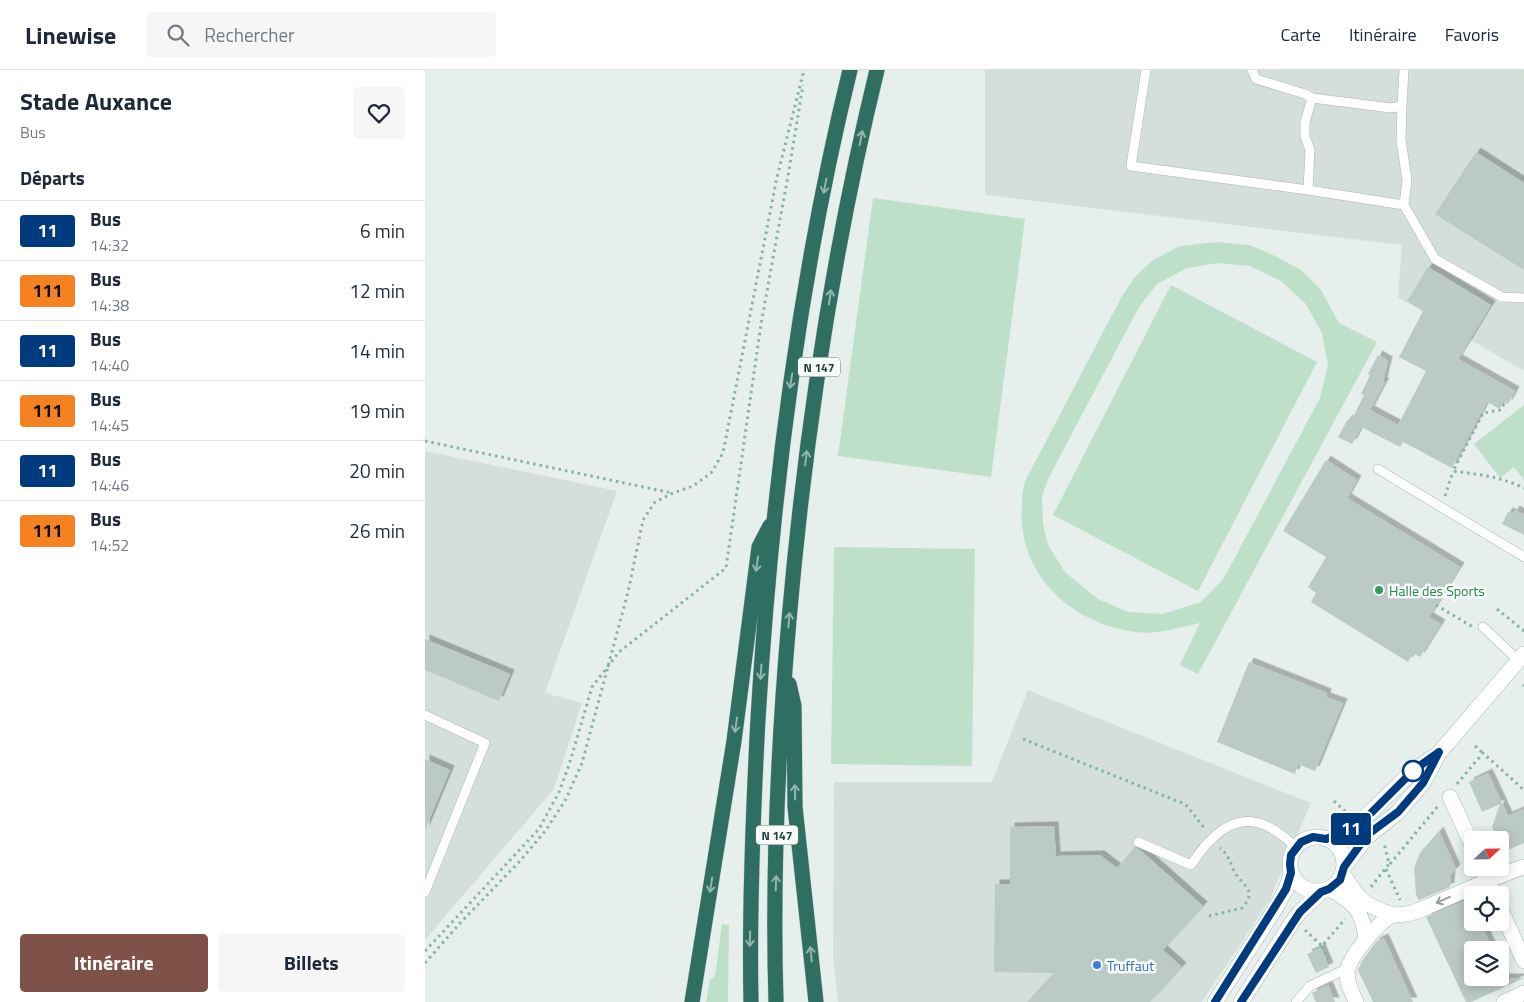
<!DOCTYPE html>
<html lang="fr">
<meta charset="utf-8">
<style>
:root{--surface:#fff;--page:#f6f6f7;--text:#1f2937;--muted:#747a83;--line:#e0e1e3;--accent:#7f5249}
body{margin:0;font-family:"Titillium Web",sans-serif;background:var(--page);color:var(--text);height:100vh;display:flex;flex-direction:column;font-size:19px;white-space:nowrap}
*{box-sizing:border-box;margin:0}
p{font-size:16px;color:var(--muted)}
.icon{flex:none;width:28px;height:28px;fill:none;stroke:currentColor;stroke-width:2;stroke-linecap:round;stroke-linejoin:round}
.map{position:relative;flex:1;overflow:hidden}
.sheet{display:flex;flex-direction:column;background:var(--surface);width:425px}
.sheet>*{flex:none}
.badge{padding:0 10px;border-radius:4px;font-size:18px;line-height:32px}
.needle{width:32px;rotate:68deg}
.fabs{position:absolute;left:1039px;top:761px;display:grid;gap:10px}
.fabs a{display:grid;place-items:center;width:45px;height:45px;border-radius:5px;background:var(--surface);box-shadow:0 2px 12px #0003;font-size:25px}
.map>.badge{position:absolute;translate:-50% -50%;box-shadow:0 0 0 2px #fff}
h2{padding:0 20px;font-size:19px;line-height:45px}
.round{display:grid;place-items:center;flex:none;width:52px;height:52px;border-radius:5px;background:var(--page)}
.overview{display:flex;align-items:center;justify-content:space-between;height:85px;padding:0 20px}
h1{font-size:24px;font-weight:700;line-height:38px}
.action{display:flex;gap:10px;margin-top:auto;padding:10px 20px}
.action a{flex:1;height:58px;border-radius:5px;background:var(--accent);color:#fff;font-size:20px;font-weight:700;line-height:58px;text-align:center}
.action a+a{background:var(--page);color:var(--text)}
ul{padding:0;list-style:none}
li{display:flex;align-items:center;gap:15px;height:60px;padding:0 20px;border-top:1px solid var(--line)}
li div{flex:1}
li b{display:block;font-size:19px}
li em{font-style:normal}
li .badge{min-width:55px;font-weight:700;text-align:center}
header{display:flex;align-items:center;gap:30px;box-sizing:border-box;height:70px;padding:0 25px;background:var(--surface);border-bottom:1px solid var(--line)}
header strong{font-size:24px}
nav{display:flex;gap:28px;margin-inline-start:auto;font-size:18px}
.search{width:350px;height:45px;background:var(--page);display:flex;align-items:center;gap:12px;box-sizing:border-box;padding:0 18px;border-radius:5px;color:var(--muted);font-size:19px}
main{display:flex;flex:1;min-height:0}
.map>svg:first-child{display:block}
</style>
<header>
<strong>Linewise</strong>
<div class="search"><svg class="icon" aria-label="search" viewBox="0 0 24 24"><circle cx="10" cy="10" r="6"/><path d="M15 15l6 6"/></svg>Rechercher</div>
<nav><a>Carte</a><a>Itinéraire</a><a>Favoris</a></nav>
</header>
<main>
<section class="sheet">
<div class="overview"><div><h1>Stade Auxance</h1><p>Bus</p></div><a class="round"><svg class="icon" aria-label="heart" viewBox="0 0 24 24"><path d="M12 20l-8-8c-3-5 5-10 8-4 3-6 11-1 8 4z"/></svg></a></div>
<h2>Départs</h2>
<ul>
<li><span class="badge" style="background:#003b80;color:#fff">11</span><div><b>Bus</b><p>14:32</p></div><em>6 min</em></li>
<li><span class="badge" style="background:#f58220;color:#111">111</span><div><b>Bus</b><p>14:38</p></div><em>12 min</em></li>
<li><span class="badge" style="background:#003b80;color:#fff">11</span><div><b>Bus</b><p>14:40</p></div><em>14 min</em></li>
<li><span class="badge" style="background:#f58220;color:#111">111</span><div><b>Bus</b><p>14:45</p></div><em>19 min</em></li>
<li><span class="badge" style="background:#003b80;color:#fff">11</span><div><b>Bus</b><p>14:46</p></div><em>20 min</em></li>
<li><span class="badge" style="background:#f58220;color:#111">111</span><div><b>Bus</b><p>14:52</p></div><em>26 min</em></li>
</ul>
<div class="action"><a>Itinéraire</a><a>Billets</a></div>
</section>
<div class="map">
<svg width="1099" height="932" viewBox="0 0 1099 932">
<defs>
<filter id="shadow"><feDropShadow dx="4.5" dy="-4.5" stdDeviation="0" flood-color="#0004"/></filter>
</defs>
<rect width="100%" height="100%" fill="#e6efeb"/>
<path fill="#d4dfda" d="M560,0h539v301l-126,-74 4,-52 -417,-50z
M0,381l192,40 -72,202 37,10 -28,86 -129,151z
M603,620l283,113 -42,98 -67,101h-364l-5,-45 1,-175h158z"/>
<path fill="#bfe0c8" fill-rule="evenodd" d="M448,128l152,21 -34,258 -153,-21z
M792,172l32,3 24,10 28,15 20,20 18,33 38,19 -179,332 -18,-9 20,-42c-20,4 -42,12 -63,9 -65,-7 -121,-59 -115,-127 0,-6 0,-13 2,-19 1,-7 6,-14 9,-20l89,-170 13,-19 18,-17 27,-14zM793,193l32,3 31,15 24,22 17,30 6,32 -8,33 -96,180 -23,24 -38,12 -35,-2 -30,-13 -33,-27 -17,-27 -5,-21 -1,-28 7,-19 90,-170 18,-23 30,-16z
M746,215l146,77 -119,229 -145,-76z
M1099,335v75l-10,-13 -14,11 -26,-34z
M409,477l141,2 -3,217 -141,-2z
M297,854l7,1 -1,77h-22l4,-22 5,-4z"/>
<path fill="#bbcac4" filter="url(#shadow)" d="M1051,82l48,31v87l-89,-56z
M1003,197l63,38 -33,54 57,32 -7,13 -5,-3 -3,8 -13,-7 -35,66 -49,-26 -3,5 -39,-20 -9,17 -14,-7 10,-18 3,2 13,-26 -3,-1 9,-19 -2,-1 10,-19 10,6 -5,21h2l-15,28 28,15 28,-54 -27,-14 24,-46 -16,-10z
M901,390l31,20 -10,18 113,69 -31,50 12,7 -21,33 -7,-4 -5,9 -97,-60 5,-9 -8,-6 18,-30 -43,-26z
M1090,440l9,5v20l-22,-11 6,-12 5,2z
M0,569l85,35 -11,27 -74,-31z
M824,592l78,31 -1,4 17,6 -28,68 -17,-7 -3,10 -78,-32z
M0,689l25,11 -25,60z
M1063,703l20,43 16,-7v34l-21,9 -3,-7v-5h-2l-6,-13 8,-23 -18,8 -13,-30z
M629,756l2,30 44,-1 17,13 18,-21 5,3 63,56 -40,44 19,17 -32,35h-123l27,-29 -60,-1 1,-88h15v-57z
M1014,761l17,38 -5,5 -1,13 -31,13 -3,-5 -1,-16 -1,-10 2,-6 4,-10z
M1044,829l4,7v16h7l13,28h-20v28h51l-53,24h-5l-40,-85z
M959,868l29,64h-40l-15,-32 4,-9 11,-15 4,-5z
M896,878l8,19 -13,6 -9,-19z
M903,915l7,17h-19l-4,-9z"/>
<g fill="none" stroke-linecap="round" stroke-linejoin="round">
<g stroke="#a8b8b2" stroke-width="10">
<path id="lane" d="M721,0l-15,96 177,24 96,15 31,54 67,38 22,1
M827,0l4,9 49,15 7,4 79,10 11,-2 2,-36
M977,36l-1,34 6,40 -3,25
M883,120l2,-40 -5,-14v-14l7,-24
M953,399l146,88
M1058,557l35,33
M0,645l60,28 -60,149
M713,772l53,23c17,-26 42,-55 76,-39 11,5 20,13 29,21
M871,932l14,-16 38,-18"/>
</g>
<g stroke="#a8b8b2" stroke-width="16">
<path id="street" d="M1025,727l23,50
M1057,798l12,27
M918,804c17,27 19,30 50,41
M905,819c25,14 33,22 36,51
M1075,838l24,53
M931,932c-4,-10 -11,-21 -8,-33 3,-14 30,-46 43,-53 4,-2 10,-1 15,-2 7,-1 14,-4 21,-7 32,-14 63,-28 96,-40l1,1
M1079,932l20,-9"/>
</g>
<g stroke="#a4bbb3" stroke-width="16">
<path id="secondary" d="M865 794a27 27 0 1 1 54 0a27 27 0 1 1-54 0Z
M901,769l16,-6 17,-10 55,-53 21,-14
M919,797l22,-29 32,-26 25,-29 16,-30 85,-99
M790,932l60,-93 11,-20 5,-16
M816,932l52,-81 7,-9 21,-20"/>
</g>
<g stroke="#c2cac8" stroke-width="16">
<path id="highway" d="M364,614l5,22 1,101 21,195
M267,932l42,-261 25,-194 11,-21
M326,932c-2,-94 2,-189 7,-283 13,-218 40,-437 92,-649
M351,932c-4,-127 2,-255 13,-382 16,-185 44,-370 88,-550"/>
</g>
<path stroke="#86b3a5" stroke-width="3" stroke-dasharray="2.5 4" stroke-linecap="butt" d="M1079,334l-4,6 -17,3 -30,58c24,3 49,6 71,17
M0,371l247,52
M1020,426l8,-25
M1011,535l37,22
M1072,539l27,22
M1098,616l1,-1
M598,669l159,64 5,3 18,23
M1050,676l8,7
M1032,714l26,-31 41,37
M909,731l14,13
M965,794l49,-59
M961,799l14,31
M946,817l18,-23 -5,-21
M784,846l33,-8c17,-19 -1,-23 -8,-37 -4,-9 -6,-17 -14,-23
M880,860l17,16 23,-27
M897,876l8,18
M0,881l114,-122 20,-37 10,-27 23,-78 27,-35 107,-84 35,-244 27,-148 15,-91
M0,893l37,-42 58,-60 26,-31 20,-31 16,-36 46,-171 15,-72 12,-18 18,-9 20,-7 18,-13 12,-20 54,-276 27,-107"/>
<use href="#lane" stroke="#fff" stroke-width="9"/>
<use href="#street" stroke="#fff" stroke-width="15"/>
<use href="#secondary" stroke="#fff" stroke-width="15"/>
<use href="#highway" stroke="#2f6f62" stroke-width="15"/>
</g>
<defs><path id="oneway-shaft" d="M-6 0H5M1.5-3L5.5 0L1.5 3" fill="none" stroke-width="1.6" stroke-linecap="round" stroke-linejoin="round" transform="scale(1.25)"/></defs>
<g stroke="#93b5ae">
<use href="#oneway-shaft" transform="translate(436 68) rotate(-79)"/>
<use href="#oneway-shaft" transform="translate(400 116) rotate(101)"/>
<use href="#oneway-shaft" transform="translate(405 227) rotate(-81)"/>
<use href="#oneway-shaft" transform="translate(366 311) rotate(99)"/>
<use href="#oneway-shaft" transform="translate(381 388) rotate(-83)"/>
<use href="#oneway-shaft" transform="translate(332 494) rotate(98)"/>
<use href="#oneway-shaft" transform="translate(364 550) rotate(-85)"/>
<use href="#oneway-shaft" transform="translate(336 602) rotate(93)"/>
<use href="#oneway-shaft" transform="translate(311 655) rotate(98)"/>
<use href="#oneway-shaft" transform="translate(370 722) rotate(-91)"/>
<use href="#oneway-shaft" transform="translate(351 813) rotate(-88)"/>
<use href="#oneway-shaft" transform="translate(286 815) rotate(99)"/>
<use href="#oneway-shaft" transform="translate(325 869) rotate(91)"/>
<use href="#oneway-shaft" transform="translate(386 884) rotate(-96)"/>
</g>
<use stroke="#92a09c" href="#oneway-shaft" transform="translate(1018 830) rotate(155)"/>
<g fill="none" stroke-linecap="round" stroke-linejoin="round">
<g stroke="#fff" stroke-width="11">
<path id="line" d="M790,932l71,-113 5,-16 -1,-9 1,-9 10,-13 12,-5 13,2 25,-10 18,-14 45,-45 25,-18 -16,31 -25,29 -27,20 -11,13 -16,22 -4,13 -11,9 -8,3 -21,20 -59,90"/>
</g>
<use href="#line" stroke="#003b80" stroke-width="8"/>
</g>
<circle fill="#2e9e5b" stroke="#f7fbf9" stroke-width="2" cx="954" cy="520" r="5"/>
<circle fill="#fff" stroke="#003b80" stroke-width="2.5" cx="988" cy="701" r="10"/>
<circle fill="#3f7fe0" stroke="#f7fbf9" stroke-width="2" cx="672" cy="895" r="5"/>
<g text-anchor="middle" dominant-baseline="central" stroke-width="5" stroke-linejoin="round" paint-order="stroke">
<g fill="#f7fbf9" stroke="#637a73" stroke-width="1">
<rect x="373" y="287.5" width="42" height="19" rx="4"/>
<rect x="331" y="755.5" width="42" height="19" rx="4"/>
</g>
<g font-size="12" font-weight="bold" fill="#24423a">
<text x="394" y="297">N 147</text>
<text x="352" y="765">N 147</text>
</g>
<g font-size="14" fill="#27864d" stroke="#f7fbf9" text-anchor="start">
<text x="964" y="520">Halle des Sports</text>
</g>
<g font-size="14" fill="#366cbe" stroke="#f7fbf9" text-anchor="start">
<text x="682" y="895">Truffaut</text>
</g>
</g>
</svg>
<div class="fabs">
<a><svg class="needle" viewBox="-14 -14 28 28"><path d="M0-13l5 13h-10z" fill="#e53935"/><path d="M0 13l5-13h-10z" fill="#747a83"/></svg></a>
<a><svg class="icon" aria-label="locate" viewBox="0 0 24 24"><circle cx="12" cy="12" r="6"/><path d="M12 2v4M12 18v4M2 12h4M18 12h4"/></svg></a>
<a><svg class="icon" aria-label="layers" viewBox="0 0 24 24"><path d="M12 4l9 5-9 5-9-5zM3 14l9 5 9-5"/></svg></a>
</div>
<b class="badge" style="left:926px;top:759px;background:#003b80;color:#fff">11</b>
</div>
</main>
